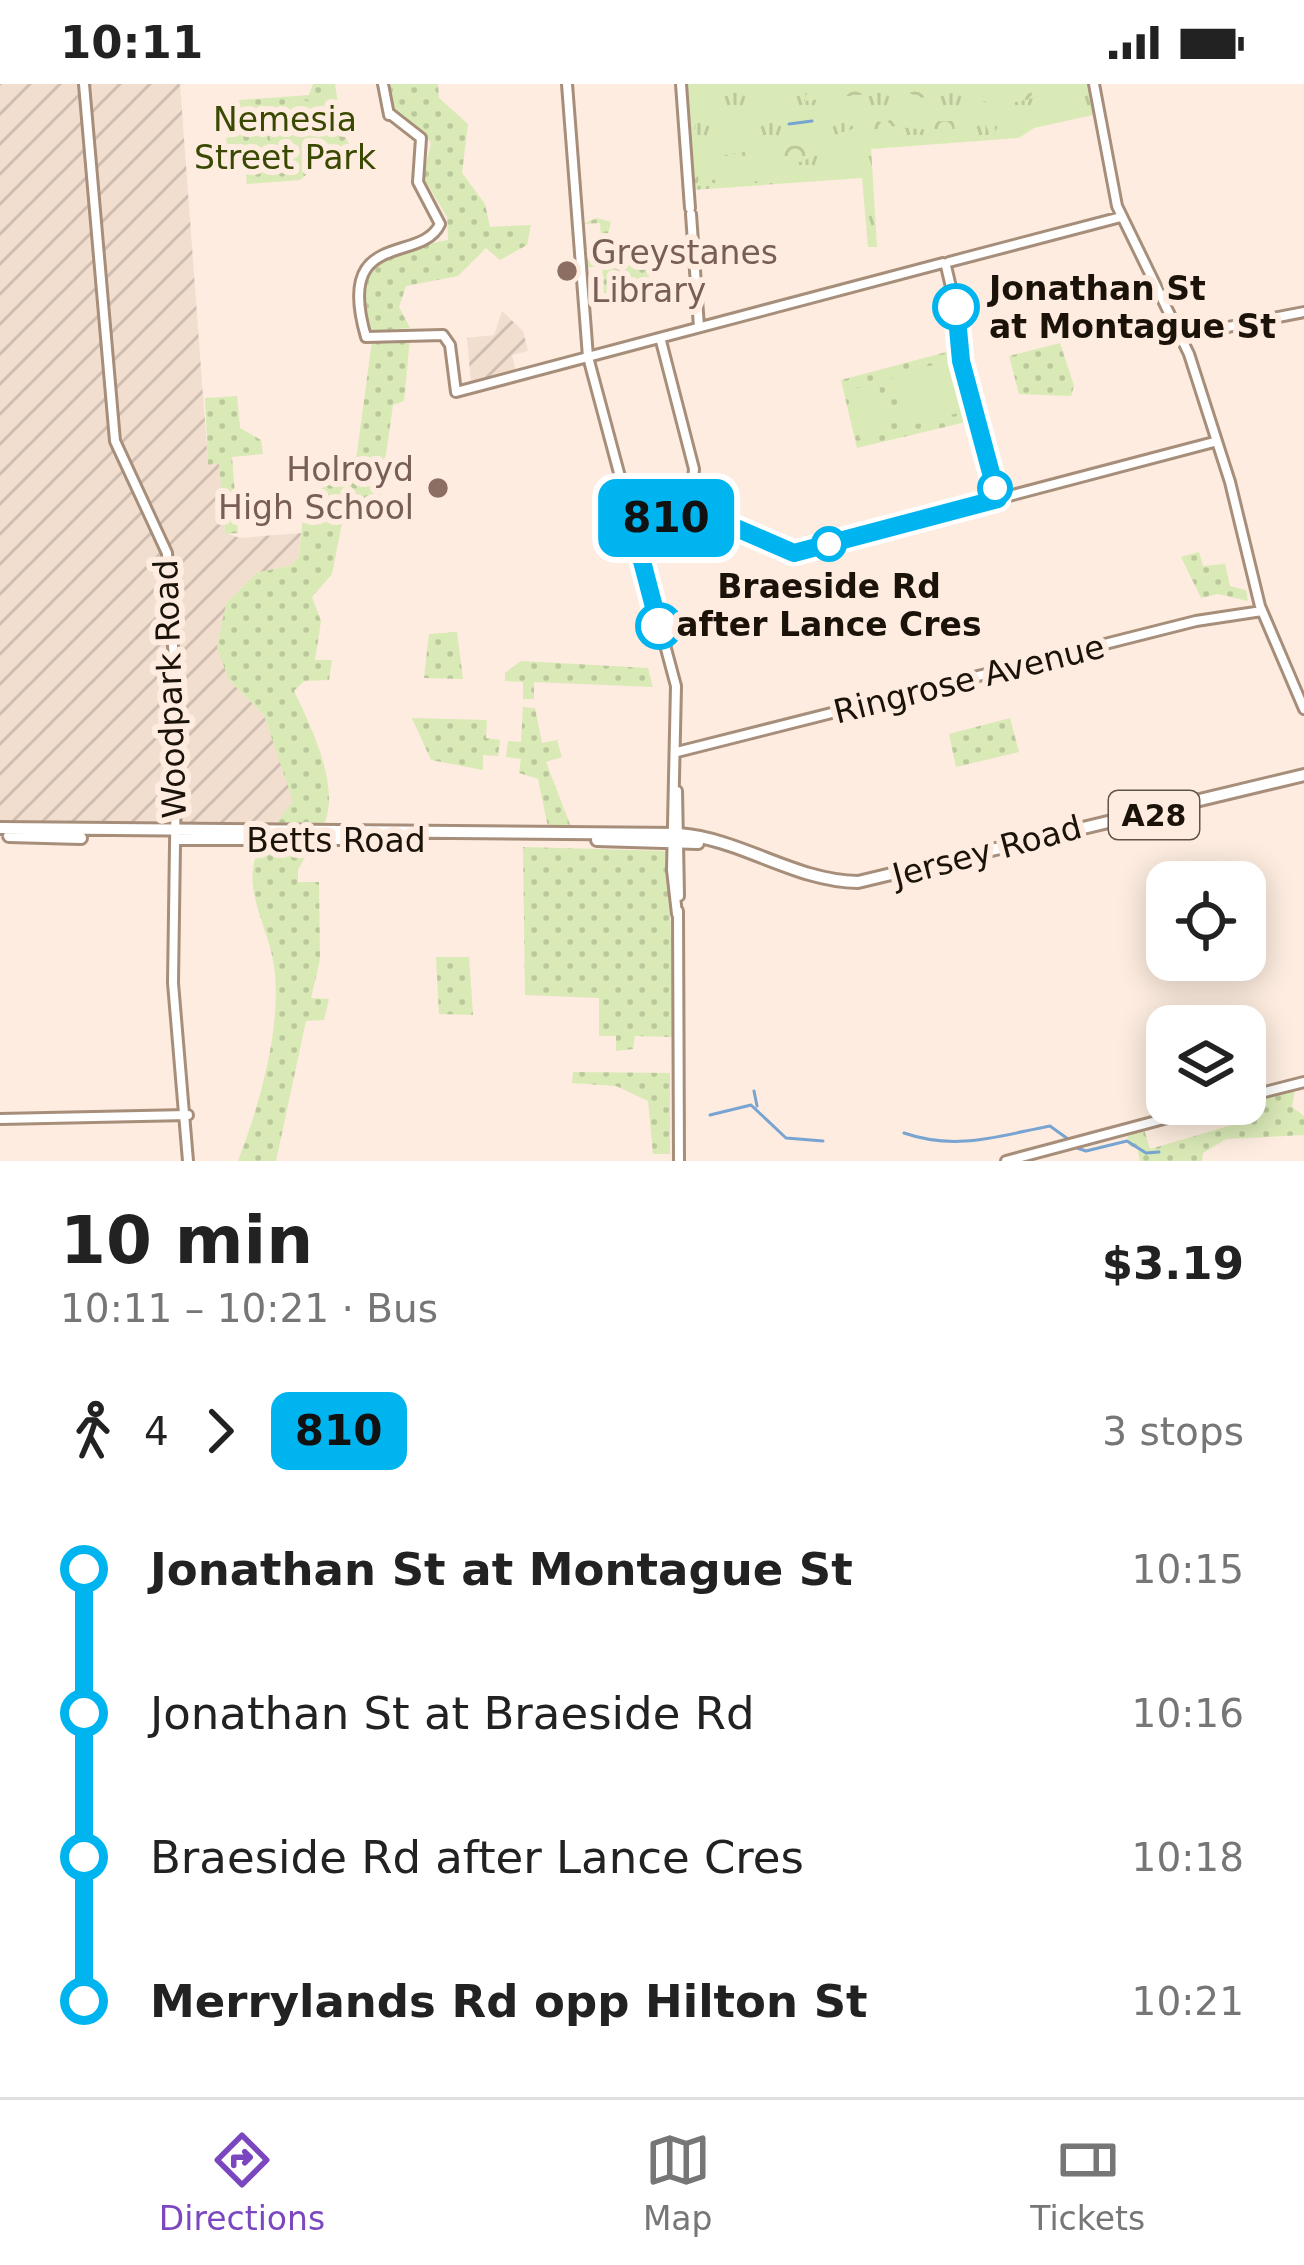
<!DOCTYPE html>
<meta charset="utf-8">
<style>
:root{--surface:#fff;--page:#f2f2f2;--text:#222;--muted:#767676;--line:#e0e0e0;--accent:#7b47be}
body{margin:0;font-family:"DejaVu Sans",sans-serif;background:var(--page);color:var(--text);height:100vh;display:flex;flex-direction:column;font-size:45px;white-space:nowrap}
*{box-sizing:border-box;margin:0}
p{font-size:39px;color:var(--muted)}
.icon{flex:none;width:66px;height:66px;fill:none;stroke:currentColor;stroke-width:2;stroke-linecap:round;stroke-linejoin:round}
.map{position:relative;height:1077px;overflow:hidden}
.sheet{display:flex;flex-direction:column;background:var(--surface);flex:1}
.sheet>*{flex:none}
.badge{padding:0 24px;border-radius:18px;font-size:42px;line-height:78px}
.controls{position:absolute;left:1146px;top:777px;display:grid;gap:24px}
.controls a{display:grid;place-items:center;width:120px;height:120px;border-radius:24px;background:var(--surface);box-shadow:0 6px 30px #0003;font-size:60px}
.map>.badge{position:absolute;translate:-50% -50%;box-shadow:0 0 0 6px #fff}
.legs{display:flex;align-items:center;gap:18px;height:132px;padding:0 60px;font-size:39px}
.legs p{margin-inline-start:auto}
.head{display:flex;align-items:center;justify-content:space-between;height:204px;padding:0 60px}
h1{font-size:66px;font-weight:800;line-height:90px}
ul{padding:0 60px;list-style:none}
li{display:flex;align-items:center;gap:42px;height:144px;font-size:45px}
li i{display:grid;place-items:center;width:18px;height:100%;margin:0 15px;background:currentColor}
li i::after{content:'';width:30px;height:30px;margin:-15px;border:9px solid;border-radius:50%;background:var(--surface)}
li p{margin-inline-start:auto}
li:first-child i{background:linear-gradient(#0000 50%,currentColor 0)}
li:last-child i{background:linear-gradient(currentColor 50%,#0000 0)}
.status{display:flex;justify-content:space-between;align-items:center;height:84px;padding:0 60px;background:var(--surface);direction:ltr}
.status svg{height:33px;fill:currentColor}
.dock{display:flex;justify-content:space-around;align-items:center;height:168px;border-top:3px solid var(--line);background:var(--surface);font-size:33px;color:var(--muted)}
.dock a{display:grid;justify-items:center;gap:6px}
.dock .current{color:var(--accent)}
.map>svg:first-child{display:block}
</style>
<div class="status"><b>10:11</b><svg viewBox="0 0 49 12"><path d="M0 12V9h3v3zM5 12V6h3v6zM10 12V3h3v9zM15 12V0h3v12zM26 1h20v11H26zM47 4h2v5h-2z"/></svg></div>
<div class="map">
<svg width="1304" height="1077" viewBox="0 0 1304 1077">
<defs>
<pattern id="industrial-furrows" width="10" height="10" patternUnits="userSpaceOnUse" patternTransform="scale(3)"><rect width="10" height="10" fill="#f1dece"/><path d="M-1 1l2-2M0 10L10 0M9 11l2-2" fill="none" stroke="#cebdb0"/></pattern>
<pattern id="grass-tufts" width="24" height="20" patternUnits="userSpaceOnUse" patternTransform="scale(3)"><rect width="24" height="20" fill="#daeab6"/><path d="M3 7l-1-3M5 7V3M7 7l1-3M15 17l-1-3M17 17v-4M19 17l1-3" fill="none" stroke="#bac89b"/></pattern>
<pattern id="forest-crowns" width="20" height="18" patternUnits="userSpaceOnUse" patternTransform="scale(3)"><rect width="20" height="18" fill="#daeab6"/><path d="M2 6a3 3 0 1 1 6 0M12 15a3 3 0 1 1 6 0" fill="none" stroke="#bac89b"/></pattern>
<pattern id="park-dots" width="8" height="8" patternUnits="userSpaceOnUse" patternTransform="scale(3)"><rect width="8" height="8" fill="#daeab6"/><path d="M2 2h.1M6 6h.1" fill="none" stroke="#bac89b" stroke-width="1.8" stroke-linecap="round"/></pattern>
</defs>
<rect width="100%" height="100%" fill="#fdecdf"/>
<path fill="url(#industrial-furrows)" d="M0,0h180l28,380 11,-2 6,71 15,5 61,-5 -2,24 -8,8 -35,8 -30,31 3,76 35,35 30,86 -19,24 -275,-5z
M502,227l21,20 5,20 -16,4 4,16 -45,12 -4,-45 27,-3z"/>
<path fill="url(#grass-tufts)" d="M686,0h403l4,31 -59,13 -15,10 -148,11 6,98h-9l-6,-69 -169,12z"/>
<path fill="url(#forest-crowns)" d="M684,0h19v28l-7,3 -1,19 8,4 -6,20 9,2 -12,8 6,14 31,-5 41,7 -80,2z
M828,0h183l-91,14 -17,-8 -99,11 6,-15 7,7z
M1030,6l4,8 -27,6 22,5 -35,10 2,16 -5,1 -9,-18 -12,-6 -60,-1 1,-5 42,3z
M894,30l18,8 42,-1 1,12 -65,-7 -90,36 -23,4 -20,-8 -2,14 -11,3 -32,-18 104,-16 61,-20 9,3z"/>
<path fill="url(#park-dots)" d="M313,0h22l7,45 11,24 -12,14 -16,-8 -25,21 -53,4 -3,-27 -16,-3 -2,-16 16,-4 -3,-34 70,-5z
M388,0h50l1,14 29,26 -6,49 23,31 5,23 41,-2 -4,20 -27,15 -14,-12 -28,28 -52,10 -7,21 11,21 -39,3c-29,-67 23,-81 77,-91l-1,-23 -24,-40 8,-34 -7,-11 -33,-22z
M597,134l14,4 -6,25 20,8 22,-2 3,31 -16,1v14l-30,3 -2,-35h-16l-2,-15 18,-2 -2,-27 -18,1z
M410,254l-6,63 -11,4 -13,91 -38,27 -10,51 -20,23 9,24 -6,39h17l-3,20 -25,1 -10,10c17,35 48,99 29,135l-48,-1 18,-24 -29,-86 -35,-35 -12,-33 9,-43 30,-31 35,-8 8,-8 4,-41 16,-26 29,-17 8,-13 16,-119z
M1060,259l14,43 -3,10 -52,-2 -10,-38z
M954,266l16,71 -113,27 -16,-68z
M237,312l3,32 21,12 2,14 -31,3 6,76 -13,1 -6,-71 -11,2 -3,-67z
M1199,468l4,14 22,-2 5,22 16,4 2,11 -30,-7 -17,4 -20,-41z
M457,548l6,47 -39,-1 5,-44z
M521,577l127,7 5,19 -119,-5v17h-11v-17l-18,-1v-8z
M523,623l12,1 7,35 15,-3 5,17 -16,5 25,65h-23l-10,-48 -19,-6 2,-14 -15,-2 2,-16 13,1z
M412,634l75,2 -1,18 14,2 -2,16 -15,-1v15l-52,-10z
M1010,634l9,34 -63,15 -7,-33z
M262,760h50l-14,26v12h21l1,78 -9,38 18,1 -5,21 -18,1 -30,140h-38c22,-57 46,-140 35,-201 -7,-38 -35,-79 -11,-116z
M523,763l146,4 4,186 -38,-1 -2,13 -17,2v-15h-17v-38l-74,-3z
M436,873h33l4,58 -34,-1z
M573,988l97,1v81h-17l-5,-53 -32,-15 -44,-3z
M1295,1005l-3,18 12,9v19l-78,4 -23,14 -1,8h-62l-3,-13 -8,-2 -2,-12 17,-5 6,20 96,-28 7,-4 -4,-16z"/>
<path fill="#daeab6" d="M269 47a31 31 0 1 1 62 0a31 31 0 1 1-62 0Z
M945,270l8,6 13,51 -61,16 -14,-51 42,-11 -2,-8z
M878,299l12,49 -30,7 -12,-49z"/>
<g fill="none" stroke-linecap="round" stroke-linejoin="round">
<path stroke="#78a4d2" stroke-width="3" d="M789,40l23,-3
M754,1007l3,15
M710,1031l41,-10 35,33 37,3
M904,1049c52,18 94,3 146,-7l18,13
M1077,1064l9,3 41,-10 19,12 13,-1"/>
<g stroke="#a78e7a" stroke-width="14">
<path id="secondary" d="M84,0l31,357 52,112 10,154 -4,276 15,178
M383,0l6,31
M567,0l21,273 88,329 -4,184 5,44
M681,0l9,124
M1094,0l23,122 72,148 41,128 30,124 44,103
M389,29l32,25 -3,44 22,42c-19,41 -106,3 -74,113l77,-2 7,10 6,47 207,-55
M691,130l8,113
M949,178l168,-44
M946,182l13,55 2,39 37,139
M1182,252l122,-24
M663,253l280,-74
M661,257l33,128 -4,43
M633,443l66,-16 97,41 418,-110
M677,668l519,-131 66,-10
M677,707l2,105
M678,827l1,250
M1245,1013l59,-15
M0,1035l188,-4
M1006,1077l214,-57"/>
</g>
<g stroke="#a78e7a" stroke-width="16">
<path id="highway" d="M0,744l679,6c63,5 115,47 179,48l446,-107
M9,752l72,2
M177,755h240
M597,756l101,3"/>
</g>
<use href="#secondary" stroke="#fff" stroke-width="8"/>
<use href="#highway" stroke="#fff" stroke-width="10"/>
</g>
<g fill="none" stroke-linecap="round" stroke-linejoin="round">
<g stroke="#fff" stroke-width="27">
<path id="line-1" d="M659,542l-26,-99 64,-16 97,42 204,-54 -37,-138 -5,-54"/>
</g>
<use href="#line-1" stroke="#00b5ef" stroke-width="18"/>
</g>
<g fill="#8d6e63" stroke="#fdecdf" stroke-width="4.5">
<circle cx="567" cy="187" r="12"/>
<circle cx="438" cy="404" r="12"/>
</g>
<g fill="#fff" stroke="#00b5ef" stroke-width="6">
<circle cx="956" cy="223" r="21"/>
<circle cx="995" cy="404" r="15"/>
<circle cx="829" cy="460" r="15"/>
<circle cx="659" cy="542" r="21"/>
</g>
<g text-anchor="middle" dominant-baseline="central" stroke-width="12" stroke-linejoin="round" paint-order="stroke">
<rect fill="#fdecdf" stroke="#5f534a" stroke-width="3" x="1109" y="707" width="90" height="48" rx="9"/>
<g font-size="30" font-weight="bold" fill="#1b120a">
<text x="1154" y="731">A28</text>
</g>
<g font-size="33" fill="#3a4902" stroke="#fdecdf">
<text x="285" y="35">Nemesia<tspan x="285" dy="38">Street Park</tspan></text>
</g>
<g font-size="33" fill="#785e54" stroke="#fdecdf" text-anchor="start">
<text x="591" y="168">Greystanes<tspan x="591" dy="38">Library</tspan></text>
<text x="414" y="385" text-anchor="end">Holroyd<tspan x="414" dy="38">High School</tspan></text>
</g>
<g font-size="33" font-weight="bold" fill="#1b120a" stroke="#fdecdf" text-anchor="start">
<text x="989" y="204">Jonathan St<tspan x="989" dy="38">at Montague St</tspan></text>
<text x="829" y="502" text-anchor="middle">Braeside Rd<tspan x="829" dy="38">after Lance Cres</tspan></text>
</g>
<g font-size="33" fill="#1b120a" stroke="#fdecdf">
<text transform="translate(969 595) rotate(-14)">Ringrose Avenue</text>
<text transform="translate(170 605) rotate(-92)">Woodpark Road</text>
<text x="336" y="756">Betts Road</text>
<text transform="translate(987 767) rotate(-15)">Jersey Road</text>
</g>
</g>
</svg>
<div class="controls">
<a><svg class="icon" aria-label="locate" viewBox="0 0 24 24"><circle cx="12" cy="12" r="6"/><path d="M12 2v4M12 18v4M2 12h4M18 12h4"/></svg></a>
<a><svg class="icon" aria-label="layers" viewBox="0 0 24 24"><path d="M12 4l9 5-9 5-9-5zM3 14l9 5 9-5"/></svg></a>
</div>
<b class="badge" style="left:666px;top:434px;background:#00b5ef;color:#111">810</b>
</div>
<section class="sheet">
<div class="head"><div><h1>10 min</h1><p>10:11 – 10:21 · Bus</p></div><b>$3.19</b></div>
<div class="legs"><svg class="icon" aria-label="walk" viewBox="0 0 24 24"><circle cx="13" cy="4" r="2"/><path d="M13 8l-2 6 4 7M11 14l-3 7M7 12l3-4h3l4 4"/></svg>4<svg class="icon" aria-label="forward" viewBox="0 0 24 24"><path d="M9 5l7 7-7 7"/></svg><b class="badge" style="background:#00b5ef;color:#111">810</b><p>3 stops</p></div>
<ul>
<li><i style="color:#00b5ef"></i><b>Jonathan St at Montague St</b><p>10:15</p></li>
<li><i style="color:#00b5ef"></i><span>Jonathan St at Braeside Rd</span><p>10:16</p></li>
<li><i style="color:#00b5ef"></i><span>Braeside Rd after Lance Cres</span><p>10:18</p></li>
<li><i style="color:#00b5ef"></i><b>Merrylands Rd opp Hilton St</b><p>10:21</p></li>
</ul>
</section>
<nav class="dock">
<a class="current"><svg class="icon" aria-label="directions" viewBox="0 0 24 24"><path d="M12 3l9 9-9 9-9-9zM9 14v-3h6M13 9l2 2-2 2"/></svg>Directions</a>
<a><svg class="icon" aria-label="map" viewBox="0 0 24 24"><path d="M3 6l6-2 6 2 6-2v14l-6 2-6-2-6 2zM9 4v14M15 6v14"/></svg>Map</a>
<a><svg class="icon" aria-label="tickets" viewBox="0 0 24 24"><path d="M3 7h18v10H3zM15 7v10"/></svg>Tickets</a>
</nav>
